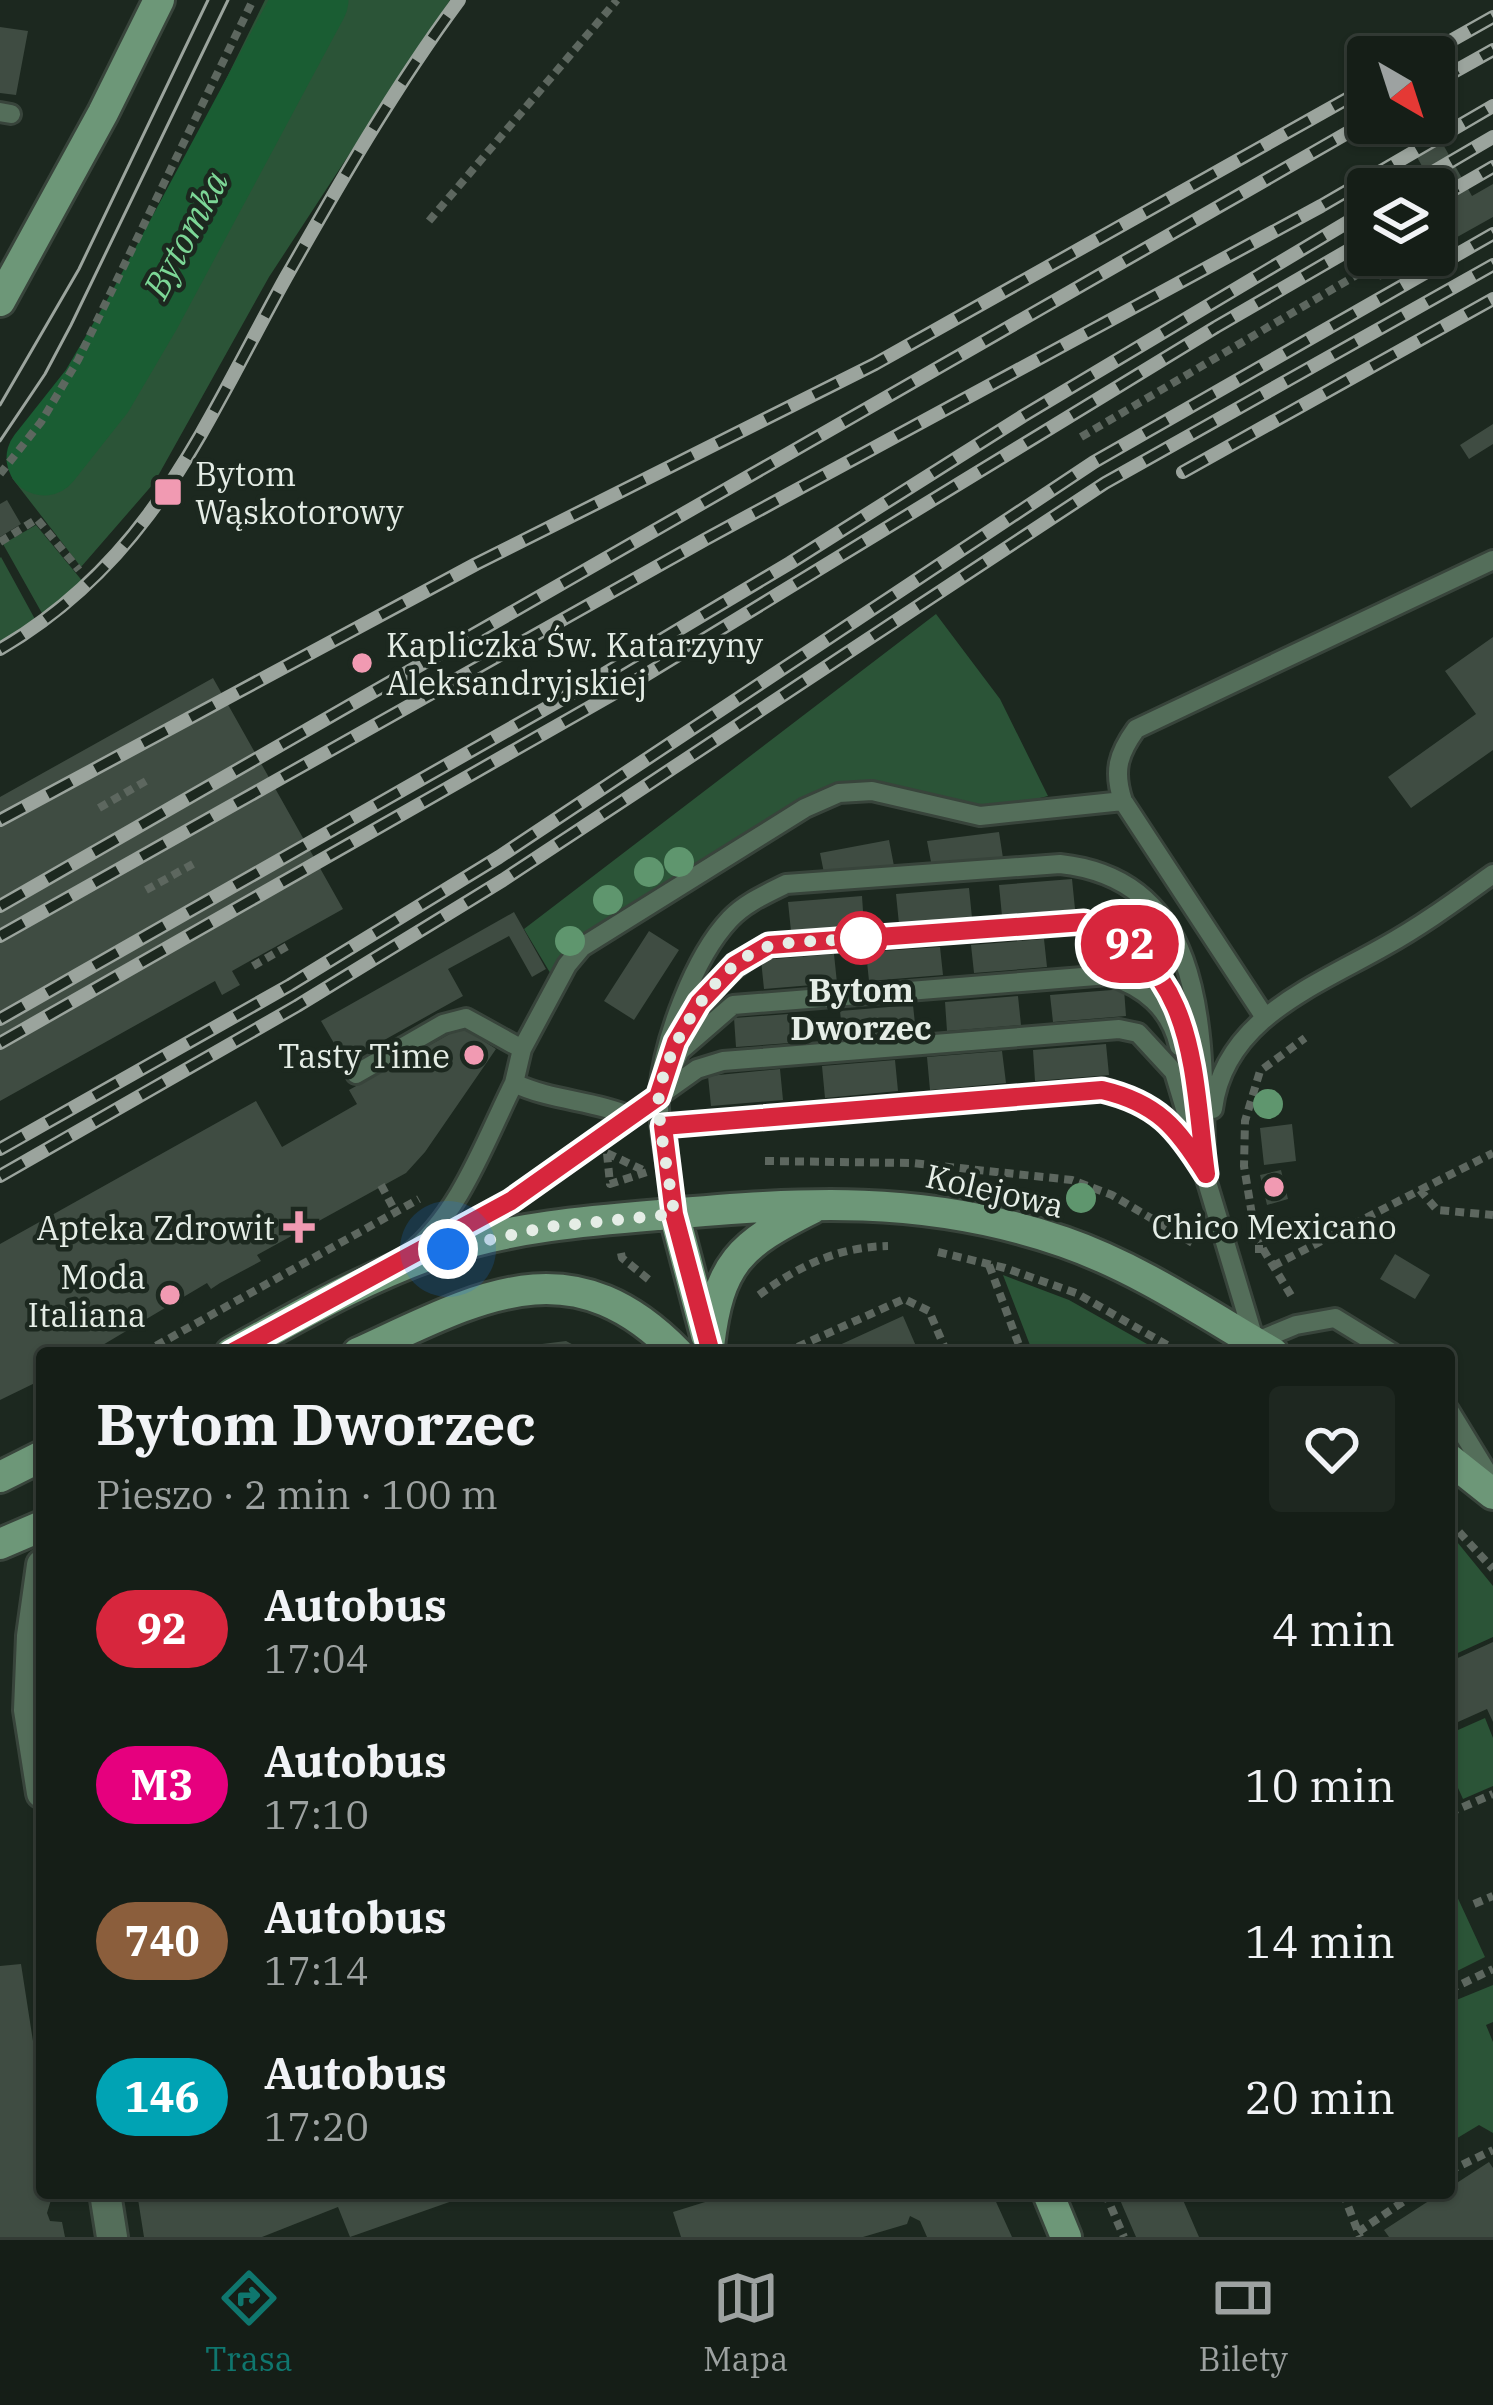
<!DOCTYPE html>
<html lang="pl">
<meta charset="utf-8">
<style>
:root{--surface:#151e17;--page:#1e2720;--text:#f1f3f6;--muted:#9da2a1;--line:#343c36;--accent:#0f766e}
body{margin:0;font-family:"IBM Plex Serif",serif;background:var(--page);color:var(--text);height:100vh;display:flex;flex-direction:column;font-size:45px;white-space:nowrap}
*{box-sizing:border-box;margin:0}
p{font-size:39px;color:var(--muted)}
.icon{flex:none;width:66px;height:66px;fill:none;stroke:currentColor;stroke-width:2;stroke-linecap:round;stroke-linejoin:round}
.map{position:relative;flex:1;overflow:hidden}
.details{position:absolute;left:36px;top:1347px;width:1419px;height:852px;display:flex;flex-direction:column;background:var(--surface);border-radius:12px;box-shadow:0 3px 9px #0004,0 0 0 3px var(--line)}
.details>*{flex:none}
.badge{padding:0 24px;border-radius:39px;font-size:42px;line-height:78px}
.needle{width:78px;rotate:141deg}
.controls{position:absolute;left:1347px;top:36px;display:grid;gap:24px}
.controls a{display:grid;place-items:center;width:108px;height:108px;border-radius:12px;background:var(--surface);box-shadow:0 3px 9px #0004,0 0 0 3px var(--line);font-size:60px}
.you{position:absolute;width:60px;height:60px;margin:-30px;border:9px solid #fff;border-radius:50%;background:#1a73e8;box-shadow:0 0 0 18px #1a73e833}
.map>.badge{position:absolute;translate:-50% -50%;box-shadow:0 0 0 6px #fff}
.round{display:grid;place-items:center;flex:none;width:126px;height:126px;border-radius:12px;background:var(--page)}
.headline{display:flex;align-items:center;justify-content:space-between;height:204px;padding:0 60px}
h1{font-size:57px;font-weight:800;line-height:90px}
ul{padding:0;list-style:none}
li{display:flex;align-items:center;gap:36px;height:156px;padding:0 60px}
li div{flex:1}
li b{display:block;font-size:45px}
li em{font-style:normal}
li .badge{min-width:132px;font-weight:700;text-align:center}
.dock{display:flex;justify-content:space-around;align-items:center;height:168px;border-top:3px solid var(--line);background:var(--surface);font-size:33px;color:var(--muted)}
.dock a{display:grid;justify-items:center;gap:6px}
.dock .on{color:var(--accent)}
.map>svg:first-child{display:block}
</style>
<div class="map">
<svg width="1493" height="2237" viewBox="0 0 1493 2237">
<rect width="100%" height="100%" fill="#1c281f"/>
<path fill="#2b5437" d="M265,0h185l-181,277 -115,206 -73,84 -69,-89 53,-71z
M36,525l48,58 -41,32 -40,-71z
M1,557l35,64 -36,21v-84z
M936,614l64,85 48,97 -60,15 -153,-25 -241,142 -28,23 -14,25 -28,-47z
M1003,1275l66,25 94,53h-130z
M1449,1532l44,54v51l-44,20z
M1485,1718l8,20v48l-30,13 -14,-31v-34z
M1449,1879l36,78 -36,18z
M1493,1985v37l-7,3 7,17v91l-14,-8 -30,18v-140z"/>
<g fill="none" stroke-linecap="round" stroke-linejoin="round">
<path stroke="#1a5d33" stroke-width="75" d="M44,458l53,-67 47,-80 167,-311"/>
</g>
<path fill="#3f4c42" d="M0,27l28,4 -12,64 -16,-2z
M1404,123h27l41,73 21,-12v33l-59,33v-33l12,-8 -43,-77z
M1366,255h59l-45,25z
M1493,424v20l-24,15 -9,-14z
M7,500l14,24 -21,13v-33z
M1493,637v113l-82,58 -23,-31 88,-63 -31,-43z
M213,678l130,231 -111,62 8,14 -18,10 -7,-14 -215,120v-304z
M999,832l4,26 -71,9 -5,-26z
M889,840l5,26 -69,12 -5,-25z
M1072,879l3,30 -73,7 -3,-31z
M969,888l3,30 -73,6 -3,-30z
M862,896l2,30 -73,5 -3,-29z
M514,912l32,57 -14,8 -23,-41 -61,33 15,27 -118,66 -24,-41z
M649,931l30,19 -45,70 -30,-19z
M1044,939l3,28 -73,6 -3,-28z
M940,947l3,28 -74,6 -3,-29z
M834,954l3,29 -73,6 -3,-29z
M1124,989l2,27 -73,6 -3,-27z
M1018,996l3,29 -74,6 -2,-29z
M913,1005l3,28 -73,6 -3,-28z
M802,1013l2,29 -68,5 -2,-29z
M462,1027l34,22 -71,103 -19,21 -149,82 4,6 -41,22 -9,6 -4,-6 -111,66 -13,4h-41v23l-5,6 -37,18v-156l256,-143 26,46 75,-43 -8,-14z
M1106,1044l3,31 -74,6 -2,-31z
M1002,1051l4,32 -76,7 -3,-33z
M895,1060l3,31 -73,7 -3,-32z
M780,1069l3,31 -72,6 -3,-30z
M1292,1124l4,37 -32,4 -4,-37z
M1281,1170l7,29 -21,6 -7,-30z
M1395,1254l35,21 -15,24 -35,-20z
M903,1316l16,37h-97z
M566,1341l23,12h-96v-3z
M1493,1642v80l-6,-13 -38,17v-64z
M21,1964l21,135v94h15l1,7h-7l-4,13 3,8 12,1 3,15h-65v-271z
M1489,2162l4,6v69h-104l-5,-7 57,-37h8v-5z
M137,2193h319l2,6 -108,38 -12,-30 -76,30h-118z
M734,2193h258l20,44h-85l-7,-16 -10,-5 -3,8 -44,13h-182l-8,-25z
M1117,2193h63l19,44h-63z"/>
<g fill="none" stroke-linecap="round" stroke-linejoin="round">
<g stroke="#38443b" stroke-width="24">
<path id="lane" d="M0,112l11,2
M1264,1016l-141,-215c-10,-30 -5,-47 13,-72l357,-169
M678,1039c26,-43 47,-68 91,-94l315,-23c74,27 99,77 109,152
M522,1049l45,-84 15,-18 223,-139 34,-15 33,-2 108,25 143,-15
M356,1074l87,-50 23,-6 56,31 -8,34c38,18 78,17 116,33
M667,1079l13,-28 53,-46 375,-30c36,12 62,32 71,71
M1213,1109c11,-90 102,-123 172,-163 38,-21 73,-47 108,-72
M663,1127l439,-37c38,9 68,25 89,59
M674,1213c-4,-36 -17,-85 -15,-121 4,-51 35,-135 71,-173 15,-16 36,-25 56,-35l274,-20c149,16 142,171 145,287
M443,1239l68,-38 186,-132 26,-8 396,-32 19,4 36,39 81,270 41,-17 39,-7 57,35
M408,1255c52,-41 77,-114 106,-172
M1449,1410l44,72"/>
</g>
<g stroke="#38443b" stroke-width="36">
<path id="street" d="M42,1565l-10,71 -3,74 13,83
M105,2193l7,44"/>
</g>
<g stroke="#38443b" stroke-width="36">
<path id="secondary" d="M0,301l103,-188 56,-113
M674,1213l32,122
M709,1346c10,-83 30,-101 104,-138
M231,1353c69,-38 138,-78 213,-103 69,-23 143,-29 215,-35 145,-13 265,-21 405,27 75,26 142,72 209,111
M358,1353c120,-55 212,-111 320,0
M1449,1459l44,35
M0,1477l42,-21
M0,1544l42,-18
M1048,2193l18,44"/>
</g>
<path stroke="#5d675f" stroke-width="8" stroke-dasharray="9 6" stroke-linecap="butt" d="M429,221l188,-221
M1081,437l291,-171
M0,474l41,-52 37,-62 175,-360
M0,542l37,-23 42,51
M99,808l47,-27
M146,890l47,-26
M253,966l38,-22
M607,1153l40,19 -37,12z
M765,1161l147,2 160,17 40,15 84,50
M381,1185l14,26
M1420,1190l73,-37
M1255,1249h8l-11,-34 -8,-49 1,-45 15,-50 45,-33
M1263,1249l29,48
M938,1252l67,16 71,25 105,60
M621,1253l1,5 31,25
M989,1265l33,88
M1273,1266l147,-76 17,20 56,5
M759,1295c40,-29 78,-48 129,-49
M143,1353l276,-154
M784,1353l120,-54 25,12 18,42
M1449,1521l44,48
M1449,1813l44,-19
M1474,1904l19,-8
M1449,1990l44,-21
M1449,2171l44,-21
M1105,2193l19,44
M1343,2193l17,44
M1358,2232l58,-39"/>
<use href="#lane" stroke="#546e5a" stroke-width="18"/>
<use href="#street" stroke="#546e5a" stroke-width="30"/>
<use href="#secondary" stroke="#6d9778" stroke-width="30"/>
<path stroke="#9ba49d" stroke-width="3" d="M0,405l79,-136 129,-269
M0,441l45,-67 26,-49 157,-325"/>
<g stroke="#9ba49d" stroke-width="14">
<path id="rail" d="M1422,57l71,-40
M1434,83l59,-33
M1404,189l89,-52
M1434,201l59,-34
M1183,472l310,-173
M0,649c152,-89 204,-224 285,-370 54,-95 109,-191 174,-279
M0,820l476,-256 399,-200 493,-277
M0,906l1368,-785
M0,936l706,-397 615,-333 172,-100
M0,1019l557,-317 233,-139 233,-147 345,-206
M0,1043l634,-361 582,-355 152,-88
M0,1149l290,-164 209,-128 595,-395 399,-228
M0,1176l297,-170 206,-126 602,-397 388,-218"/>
</g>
<use href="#rail" stroke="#1c281f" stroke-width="9" stroke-dasharray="27" stroke-linecap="butt"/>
</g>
<g fill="#5f966e">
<circle cx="679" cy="862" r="15"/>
<circle cx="649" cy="872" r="15"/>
<circle cx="608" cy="900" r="15"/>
<circle cx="570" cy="941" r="15"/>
<circle cx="1268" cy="1104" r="15"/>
<circle cx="1081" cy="1198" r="15"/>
</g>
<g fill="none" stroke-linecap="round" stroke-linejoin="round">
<g stroke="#fff" stroke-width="27">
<path id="line" d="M231,1353l280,-152 147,-104 18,-55 23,-39 36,-38 34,-20 315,-23c114,42 108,149 122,252 -29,-47 -49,-71 -104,-84l-439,36 11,88 37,139"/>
</g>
<use href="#line" stroke="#d7263d" stroke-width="18"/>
<path stroke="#e5ede6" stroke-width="12" stroke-dasharray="0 21.6" d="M448,1249l99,-22 127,-13c-3,-27 -18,-98 -15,-120 9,-52 60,-138 115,-149 26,-5 69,-4 87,-7"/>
</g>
<g fill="#f19ab2" stroke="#1c281f" stroke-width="4.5">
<rect x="153" y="477" width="30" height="30" rx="6"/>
<circle cx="362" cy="663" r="12"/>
<circle cx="474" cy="1055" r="12"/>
<circle cx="1274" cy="1187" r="12"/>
<path d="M293 1209h12v12h12v12h-12v12h-12v-12h-12v-12h12z"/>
<circle cx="170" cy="1295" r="12"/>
</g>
<circle fill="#fff" stroke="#d7263d" stroke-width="6" cx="861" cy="938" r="24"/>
<g text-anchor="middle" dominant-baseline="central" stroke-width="9" stroke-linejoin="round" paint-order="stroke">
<g font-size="33" fill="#e5ede6" stroke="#1c281f" text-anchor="end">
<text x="195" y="473" text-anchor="start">Bytom<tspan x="195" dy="38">Wąskotorowy</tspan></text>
<text x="386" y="644" text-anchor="start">Kapliczka Św. Katarzyny<tspan x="386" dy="38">Aleksandryjskiej</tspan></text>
<text x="450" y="1055">Tasty Time</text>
<text x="1274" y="1226" text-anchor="middle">Chico Mexicano</text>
<text x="275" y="1227">Apteka Zdrowit</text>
<text x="146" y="1276">Moda<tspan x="146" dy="38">Italiana</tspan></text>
</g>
<g font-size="33" font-weight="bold" fill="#e5ede6" stroke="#1c281f">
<text x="861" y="989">Bytom<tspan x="861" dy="38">Dworzec</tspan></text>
</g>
<g font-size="33" fill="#e5ede6" stroke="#1c281f">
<text transform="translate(995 1190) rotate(13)">Kolejowa</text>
</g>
<g font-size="36" font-style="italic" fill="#7cd696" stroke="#1c281f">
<text transform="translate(185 234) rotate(-62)">Bytomka</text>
</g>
</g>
</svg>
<div class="controls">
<a><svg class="needle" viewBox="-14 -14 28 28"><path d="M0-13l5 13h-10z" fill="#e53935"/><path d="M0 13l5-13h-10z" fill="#9da2a1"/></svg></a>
<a><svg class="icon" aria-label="layers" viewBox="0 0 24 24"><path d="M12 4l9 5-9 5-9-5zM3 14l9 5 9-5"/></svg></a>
</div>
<div class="you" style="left:448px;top:1249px"></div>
<b class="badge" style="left:1130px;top:944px;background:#d7263d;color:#fff">92</b>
<section class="details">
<div class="headline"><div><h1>Bytom Dworzec</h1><p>Pieszo · 2 min · 100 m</p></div><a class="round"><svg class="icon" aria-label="heart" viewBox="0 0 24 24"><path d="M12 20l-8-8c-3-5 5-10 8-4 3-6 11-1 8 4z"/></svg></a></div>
<ul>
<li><span class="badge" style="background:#d7263d;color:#fff">92</span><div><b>Autobus</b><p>17:04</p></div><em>4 min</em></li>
<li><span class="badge" style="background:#e6007e;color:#fff">M3</span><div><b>Autobus</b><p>17:10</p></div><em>10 min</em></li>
<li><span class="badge" style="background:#8b5e3c;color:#fff">740</span><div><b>Autobus</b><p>17:14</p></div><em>14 min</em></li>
<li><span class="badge" style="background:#00a3b4;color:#fff">146</span><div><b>Autobus</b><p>17:20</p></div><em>20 min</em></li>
</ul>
</section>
</div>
<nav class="dock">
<a class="on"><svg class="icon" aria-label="directions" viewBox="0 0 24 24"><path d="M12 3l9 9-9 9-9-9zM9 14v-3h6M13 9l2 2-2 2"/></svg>Trasa</a>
<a><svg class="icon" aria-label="map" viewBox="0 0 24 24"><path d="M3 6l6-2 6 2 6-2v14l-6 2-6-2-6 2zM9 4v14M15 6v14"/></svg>Mapa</a>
<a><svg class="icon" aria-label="tickets" viewBox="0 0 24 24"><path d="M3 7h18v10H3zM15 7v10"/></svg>Bilety</a>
</nav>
